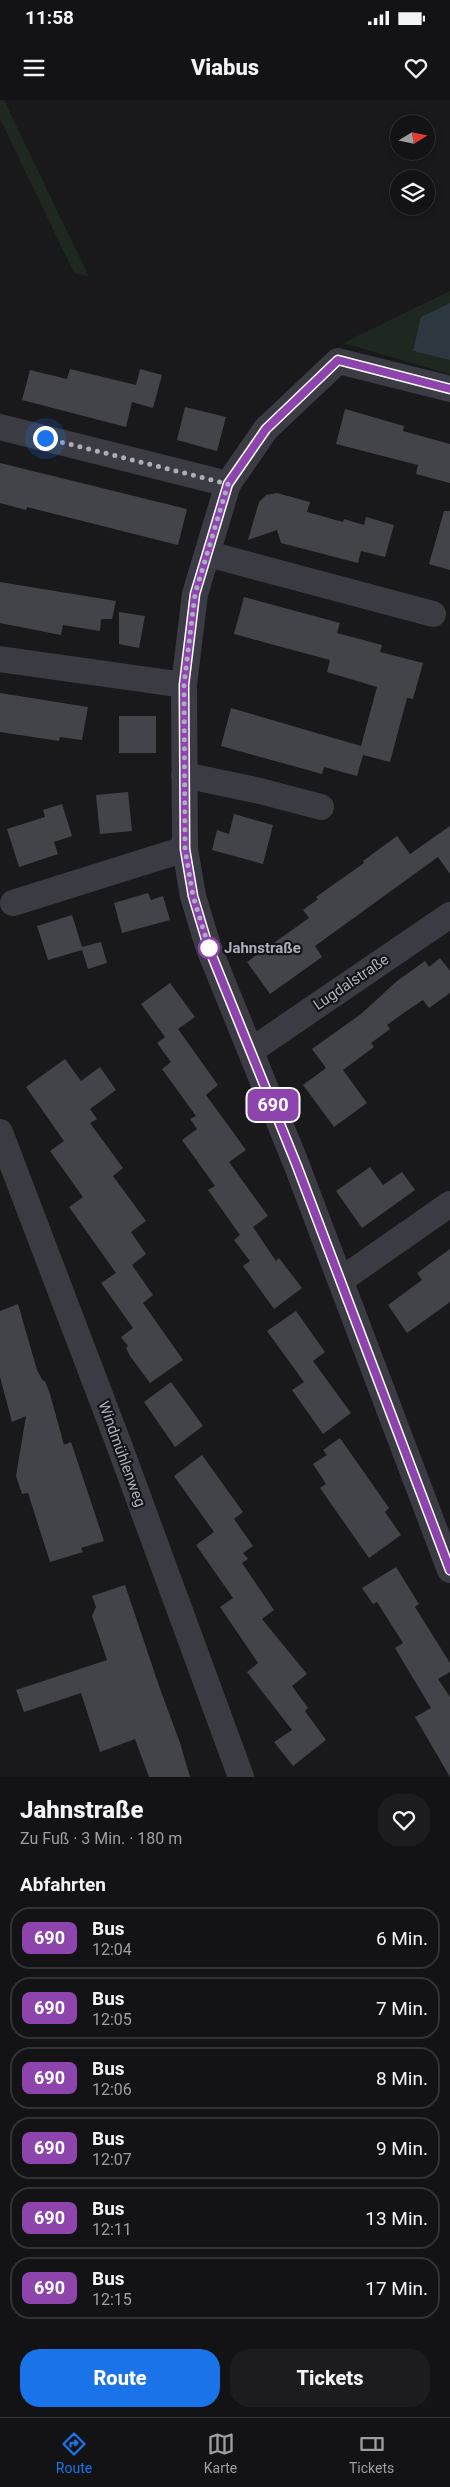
<!DOCTYPE html>
<html lang="de">
<meta charset="utf-8">
<style>
:root{--surface:#131315;--page:#1c1c1e;--text:#f1f3f6;--muted:#9d9ea0;--line:#323234;--accent:#1a73e8}
body{margin:0;font-family:Roboto,sans-serif;background:var(--page);color:var(--text);height:100vh;display:flex;flex-direction:column;font-size:19px;white-space:nowrap}
*{box-sizing:border-box;margin:0}
p{font-size:16px;color:var(--muted)}
.icon{flex:none;width:28px;height:28px;fill:none;stroke:currentColor;stroke-width:2;stroke-linecap:round;stroke-linejoin:round}
.map{position:relative;height:1677px;overflow:hidden}
.sheet{display:flex;flex-direction:column;background:var(--surface);flex:1}
.sheet>*{flex:none}
.badge{padding:0 10px;border-radius:8px;font-size:18px;line-height:32px}
.needle{width:32px;rotate:80deg}
.tools{position:absolute;left:390px;top:15px;display:grid;gap:10px}
.tools a{display:grid;place-items:center;width:45px;height:45px;border-radius:50%;background:var(--surface);box-shadow:0 2px 8px #0003,0 0 0 1px var(--line);font-size:25px}
.you{position:absolute;width:25px;height:25px;margin:-12px;border:4px solid #fff;border-radius:50%;background:#1a73e8;box-shadow:0 0 0 8px #1a73e833}
.map>.badge{position:absolute;translate:-50% -50%;box-shadow:0 0 0 2px #fff}
h2{padding:0 20px;font-size:19px;line-height:45px}
.round{display:grid;place-items:center;flex:none;width:52px;height:52px;border-radius:20px;background:var(--page)}
.summary{display:flex;align-items:center;justify-content:space-between;height:85px;padding:0 20px}
h1{font-size:24px;font-weight:800;line-height:38px}
.button{display:flex;gap:10px;margin-top:auto;padding:10px 20px}
.button a{flex:1;height:58px;border-radius:20px;background:var(--accent);color:#fff;font-size:20px;font-weight:800;line-height:58px;text-align:center}
.button a+a{background:var(--page);color:var(--text)}
ul{padding:0;list-style:none}
li{display:flex;align-items:center;gap:15px;height:62px;margin:0 10px 8px;padding:0 10px;border:2px solid var(--line);border-radius:20px}
li div{flex:1}
li b{display:block;font-size:19px}
li em{font-style:normal}
li .badge{min-width:55px;font-weight:700;text-align:center}
.status{display:flex;justify-content:space-between;align-items:center;height:35px;padding:0 25px;background:var(--surface);direction:ltr}
.status svg{height:14px;fill:currentColor}
header{display:flex;justify-content:space-between;align-items:center;height:65px;padding:0 20px;background:var(--surface);font-size:22px;font-weight:800}
.dock{display:flex;justify-content:space-around;align-items:center;height:70px;border-top:1px solid var(--line);background:var(--surface);font-size:14px;color:var(--muted)}
.dock a{display:grid;justify-items:center;gap:2px}
.dock .on{color:var(--accent)}
.map>svg:first-child{display:block}
</style>
<div class="status"><b>11:58</b><svg viewBox="0 0 49 12"><path d="M0 12V9h3v3zM5 12V6h3v6zM10 12V3h3v9zM15 12V0h3v12zM26 1h20v11H26zM47 4h2v5h-2z"/></svg></div>
<header><svg class="icon" aria-label="menu" viewBox="0 0 24 24"><path d="M4 6h16M4 12h16M4 18h16"/></svg>Viabus<svg class="icon" aria-label="heart" viewBox="0 0 24 24"><path d="M12 20l-8-8c-3-5 5-10 8-4 3-6 11-1 8 4z"/></svg></header>
<div class="map">
<svg width="450" height="1677" viewBox="0 0 450 1677">
<rect width="100%" height="100%" fill="#19191c"/>
<path fill="#1e2720" d="M0,0h4l85,177 -15,-4 -74,-154z
M450,191v83l-107,-31z"/>
<path fill="#2d3841" d="M450,203v57l-37,-9 8,-34z"/>
<path fill="#434449" d="M70,269l66,16 4,-16 22,6 -9,33 -21,-6 -6,25 -104,-27 8,-30 37,9z
M185,307l41,10 -9,34 -40,-11z
M345,309l59,17 -1,5 47,13v39l-34,-9 2,-9 -82,-21z
M0,363l187,46 -9,36 -151,-38 -1,3 -26,-7z
M277,393l33,9 -3,10 36,10 1,-3 20,6 2,-8 28,8 -9,32 -24,-6 -3,12 -77,-20 -4,-13 -29,10 11,-38 7,-7z
M444,411h6v59l-21,-6z
M0,482l116,19 -4,18h-11l-1,12 -37,-6 -2,10 -61,-12z
M244,497l96,26 -3,10 45,12 -2,7 43,11 -10,36 -6,-1 -17,64 -27,-7 -6,21 -33,-9 -2,7 -101,-28 10,-38 130,38 16,-59 -50,-15 3,-12 -96,-26z
M119,512l26,4 -6,32 -20,-4z
M0,593l88,14 -6,33 -22,-3 -1,4 -59,-9z
M119,616h37v37h-37z
M128,692l4,39 -32,3 -4,-39z
M62,704l10,32 -18,6 4,12 -39,13 -12,-38 38,-12 -2,-7z
M234,714l39,11 -10,39 -51,-14 5,-20 12,4z
M450,726v48l-12,-17 -123,89 7,11 -52,37 -23,-32 62,-44 -6,-8 15,-11 -2,-2 48,-34 -1,-2 34,-25 13,18z
M148,793l3,7 12,-4 7,24 -48,13 -8,-30z
M72,815l10,32 19,-5 6,21 -19,6 -6,-19 -34,10 -11,-34z
M440,858l10,13v22l-21,15 -6,-8 -18,12 -18,13 3,4 -19,14 3,4 -31,23 24,33 -33,24 -31,-42 23,-17 -14,-19 49,-35 36,-33 28,-20 4,6z
M170,883l25,34 -17,12 40,56 -12,10 40,55 -17,12 39,54 -15,11 23,34 3,-3 23,30 -28,21 -31,-43 7,-5 -16,-21 6,-5 -32,-45 7,-4 -33,-46 15,-11 -7,-10 6,-3 -34,-47 9,-7 -14,-19 8,-6 -24,-33z
M65,959l16,22 19,-14 16,23 -26,19 7,10 -7,4 33,45 -10,8 33,45 -15,11 15,22 -14,11 21,30 -10,8 40,57 -33,23 -20,-27 -4,-8 2,-2 -7,-9 12,-9 -32,-45 15,-10 -47,-66 14,-10 -33,-46 14,-10 -38,-54z
M370,1067l13,18 19,-13 13,18 -53,38 -26,-37z
M450,1149v53l-43,31 -19,-28 34,-25 -5,-7z
M18,1204l19,66 6,11h2l5,13 14,51 7,-3 33,99 -23,7 2,4 -33,10 -22,-69 -6,1 -6,-18 10,-60 -14,6 -12,-45v-66z
M296,1211l29,41 -12,9 38,52 -28,21 -31,-44 12,-8 -37,-51z
M171,1282l32,44 -28,21 -31,-45z
M340,1338l49,70 -4,4 16,23 -32,23 -49,-70 6,-4 -13,-20 14,-9 -4,-5z
M202,1355l41,57 -9,7 19,27 -10,7 5,6 -6,4 32,47 -12,9 45,55 -15,12 16,22 -3,3 21,29 -33,26 -19,-24 18,-12 -45,-58 11,-9 -38,-56 13,-9 -37,-53 18,-13 -40,-56z
M396,1467l23,37 -4,3 35,56v9l-12,7 12,18v80l-35,-60 16,-9 -36,-60 8,-5 -26,-41 -4,2 -11,-16z
M125,1485l34,101 21,57 10,34h-41l-14,-38 -35,13 -19,-59 -57,19 -8,-22 91,-30 -15,-44 4,-9 -4,-11z"/>
<g fill="none" stroke-linecap="round" stroke-linejoin="round">
<path stroke="#3b3c43" stroke-width="26" d="M450,289l-112,-28 -72,68 -38,55 -33,110 -11,91 1,164 8,47 15,50 89,220 153,404
M0,327l228,57
M208,454l225,60
M0,559l184,26
M184,675l76,16 61,16
M13,803l172,-54
M252,950l198,-135
M0,1032l118,310 123,335
M341,1180l109,-76"/>
</g>
<g fill="none" stroke-linecap="round" stroke-linejoin="round">
<g stroke="#fff" stroke-width="11">
<path id="line" d="M450,289l-112,-29 -72,69 -38,55 -33,110 -11,91 1,164 8,47 15,50 89,220 153,404"/>
</g>
<use href="#line" stroke="#8e44ad" stroke-width="8"/>
<path stroke="#aaafbc" stroke-width="5" stroke-dasharray="0 9" d="M45,338l183,46 -33,110 -11,91 1,164 8,47 16,52"/>
</g>
<circle fill="#fff" stroke="#8e44ad" stroke-width="2.5" cx="209" cy="848" r="10"/>
<g text-anchor="middle" dominant-baseline="central" stroke-width="4.5" stroke-linejoin="round" paint-order="stroke">
<g font-size="15" font-weight="bold" fill="#aaafbc" stroke="#141417" text-anchor="start">
<text x="224" y="848">Jahnstraße</text>
</g>
<g font-size="15" fill="#aaafbc" stroke="#141417">
<text transform="translate(351 882) rotate(-34)">Lugdalstraße</text>
<text transform="translate(122 1354) rotate(70)">Windmühlenweg</text>
</g>
</g>
</svg>
<div class="tools">
<a><svg class="needle" viewBox="-14 -14 28 28"><path d="M0-13l5 13h-10z" fill="#e53935"/><path d="M0 13l5-13h-10z" fill="#9d9ea0"/></svg></a>
<a><svg class="icon" aria-label="layers" viewBox="0 0 24 24"><path d="M12 4l9 5-9 5-9-5zM3 14l9 5 9-5"/></svg></a>
</div>
<div class="you" style="left:45px;top:338px"></div>
<b class="badge" style="left:273px;top:1005px;background:#8e44ad;color:#fff">690</b>
</div>
<section class="sheet">
<div class="summary"><div><h1>Jahnstraße</h1><p>Zu Fuß · 3 Min. · 180 m</p></div><a class="round"><svg class="icon" aria-label="heart" viewBox="0 0 24 24"><path d="M12 20l-8-8c-3-5 5-10 8-4 3-6 11-1 8 4z"/></svg></a></div>
<h2>Abfahrten</h2>
<ul>
<li><span class="badge" style="background:#8e44ad;color:#fff">690</span><div><b>Bus</b><p>12:04</p></div><em>6 Min.</em></li>
<li><span class="badge" style="background:#8e44ad;color:#fff">690</span><div><b>Bus</b><p>12:05</p></div><em>7 Min.</em></li>
<li><span class="badge" style="background:#8e44ad;color:#fff">690</span><div><b>Bus</b><p>12:06</p></div><em>8 Min.</em></li>
<li><span class="badge" style="background:#8e44ad;color:#fff">690</span><div><b>Bus</b><p>12:07</p></div><em>9 Min.</em></li>
<li><span class="badge" style="background:#8e44ad;color:#fff">690</span><div><b>Bus</b><p>12:11</p></div><em>13 Min.</em></li>
<li><span class="badge" style="background:#8e44ad;color:#fff">690</span><div><b>Bus</b><p>12:15</p></div><em>17 Min.</em></li>
</ul>
<div class="button"><a>Route</a><a>Tickets</a></div>
</section>
<nav class="dock">
<a class="on"><svg class="icon" aria-label="directions" viewBox="0 0 24 24"><path d="M12 3l9 9-9 9-9-9zM9 14v-3h6M13 9l2 2-2 2"/></svg>Route</a>
<a><svg class="icon" aria-label="map" viewBox="0 0 24 24"><path d="M3 6l6-2 6 2 6-2v14l-6 2-6-2-6 2zM9 4v14M15 6v14"/></svg>Karte</a>
<a><svg class="icon" aria-label="tickets" viewBox="0 0 24 24"><path d="M3 7h18v10H3zM15 7v10"/></svg>Tickets</a>
</nav>
